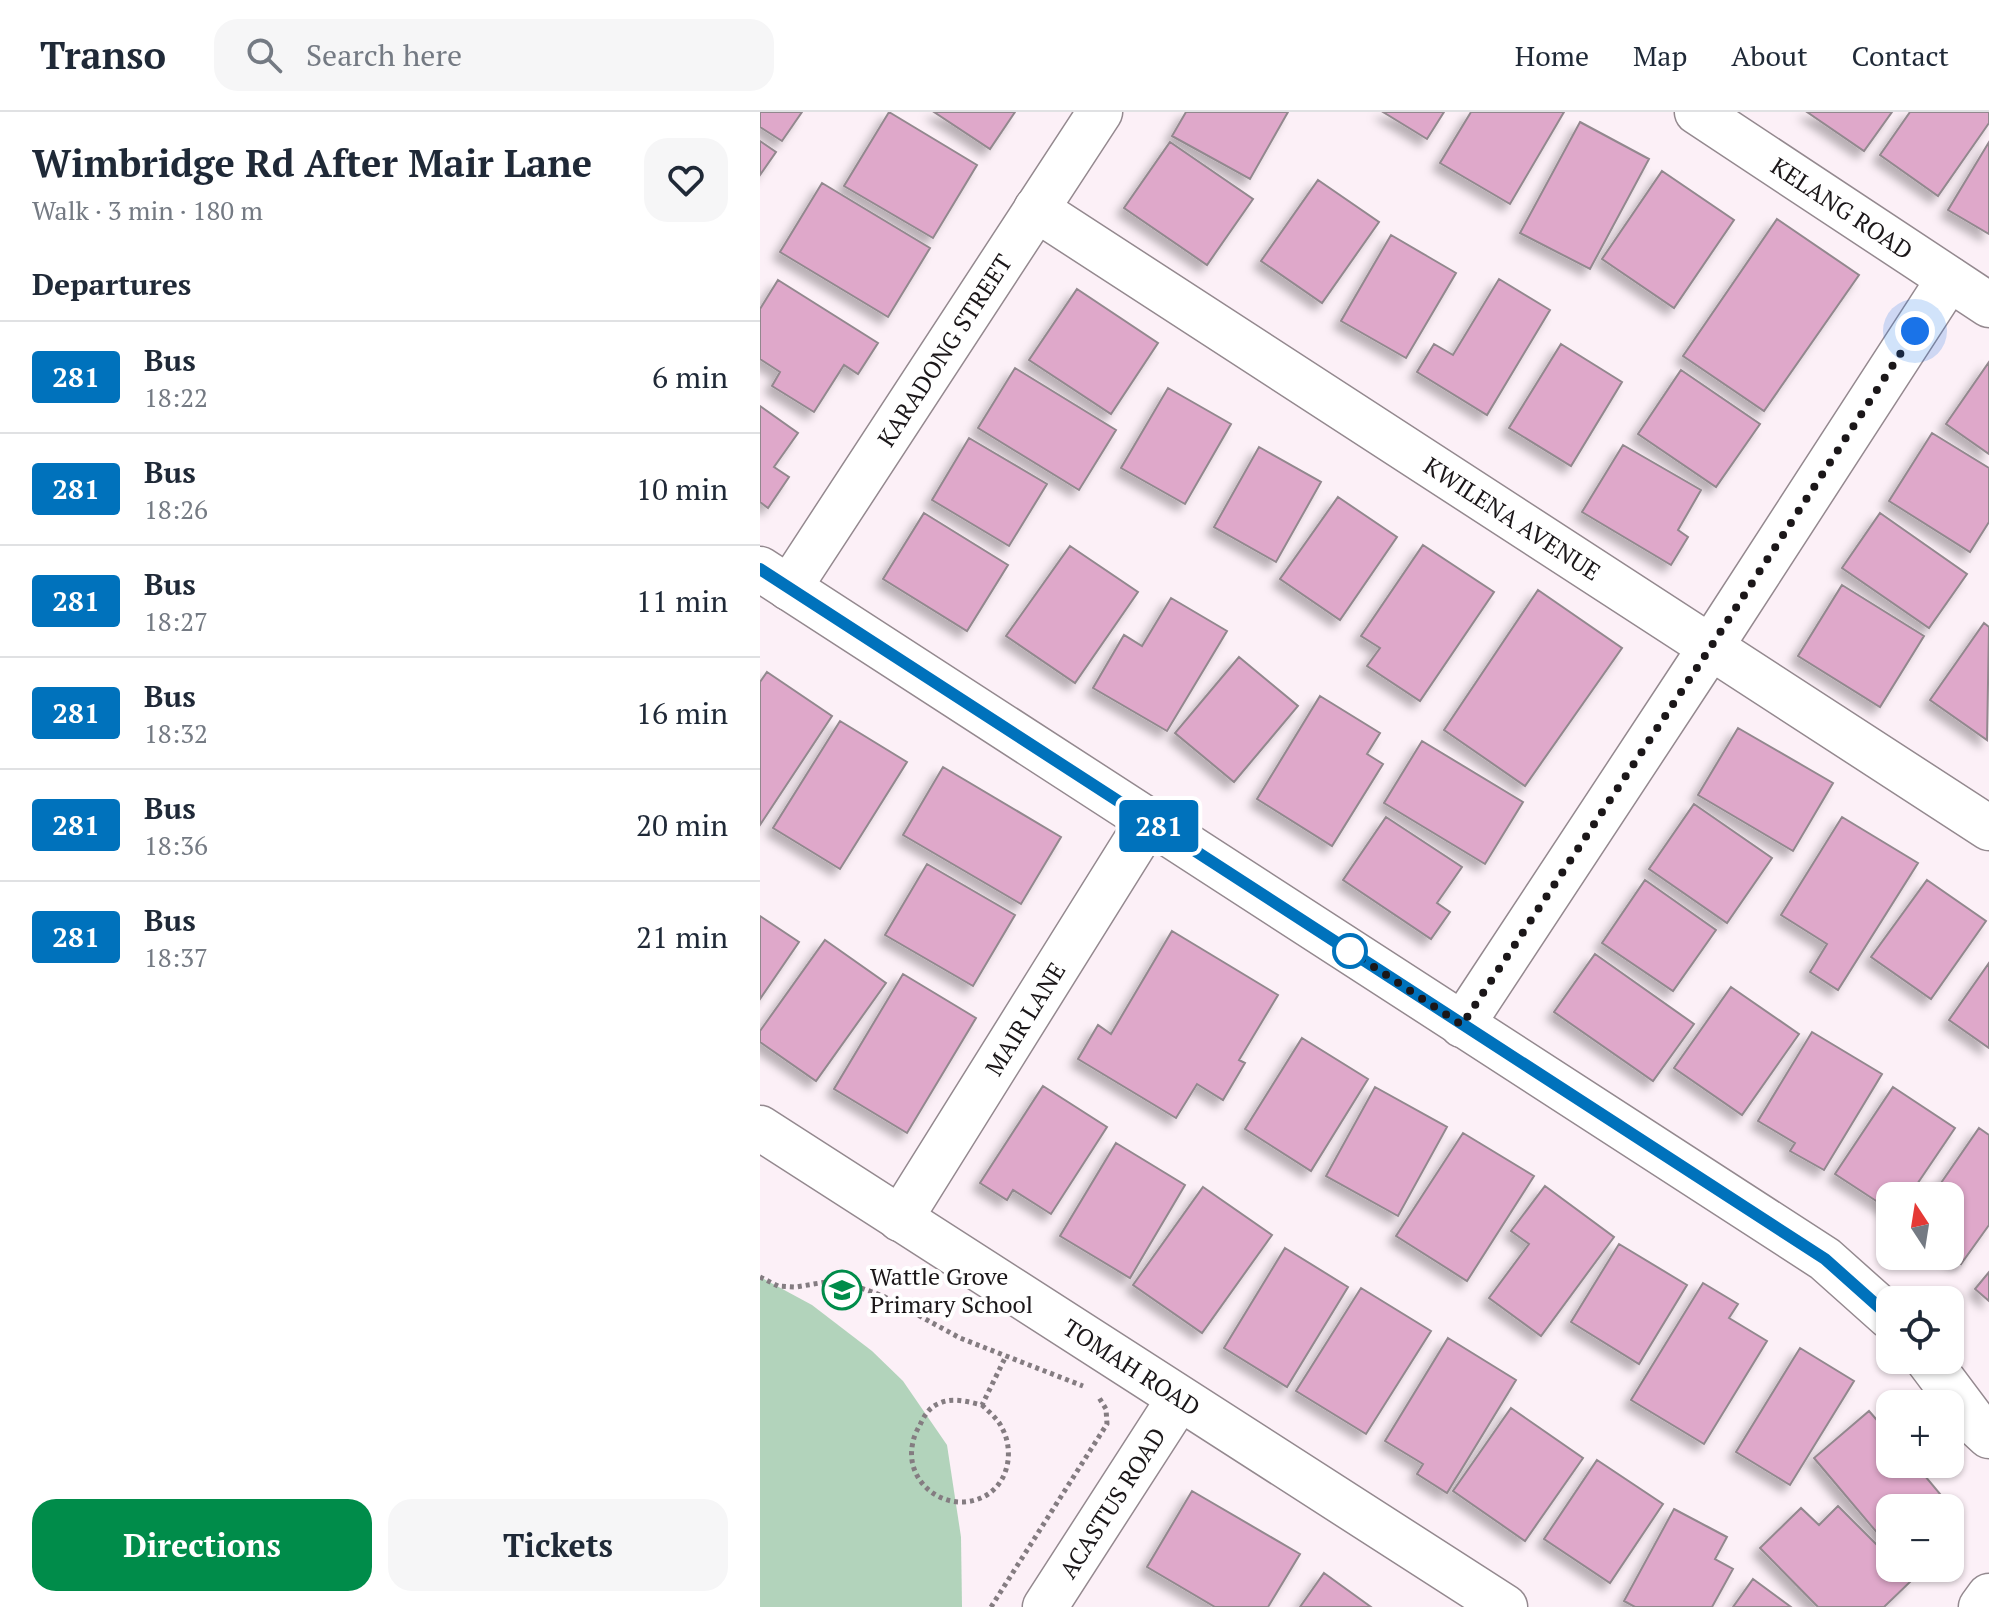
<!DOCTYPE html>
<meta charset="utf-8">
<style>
:root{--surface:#fff;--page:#f6f6f7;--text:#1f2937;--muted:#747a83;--line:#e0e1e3;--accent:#008c4a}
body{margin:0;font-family:"PT Serif",serif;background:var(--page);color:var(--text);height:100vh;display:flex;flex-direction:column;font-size:30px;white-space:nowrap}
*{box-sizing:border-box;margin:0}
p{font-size:26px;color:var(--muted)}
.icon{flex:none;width:44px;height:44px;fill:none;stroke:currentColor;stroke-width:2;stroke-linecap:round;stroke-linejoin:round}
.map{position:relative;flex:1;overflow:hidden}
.sheet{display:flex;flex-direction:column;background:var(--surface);width:760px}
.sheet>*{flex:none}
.badge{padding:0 16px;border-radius:6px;font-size:28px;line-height:52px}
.needle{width:52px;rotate:348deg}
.buttons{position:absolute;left:1116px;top:1070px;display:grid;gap:16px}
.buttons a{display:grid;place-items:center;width:88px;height:88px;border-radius:16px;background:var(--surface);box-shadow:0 2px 6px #0004;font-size:40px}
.you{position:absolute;width:40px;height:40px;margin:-20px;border:6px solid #fff;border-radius:50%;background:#1a73e8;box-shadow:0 0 0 12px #1a73e833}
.map>.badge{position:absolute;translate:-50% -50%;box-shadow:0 0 0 4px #fff}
h2{padding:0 32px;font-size:30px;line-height:72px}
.round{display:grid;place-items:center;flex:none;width:84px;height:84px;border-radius:24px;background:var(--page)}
.head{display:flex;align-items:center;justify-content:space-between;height:136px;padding:0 32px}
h1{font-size:38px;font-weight:600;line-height:60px}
.button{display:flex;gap:16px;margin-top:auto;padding:16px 32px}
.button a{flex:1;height:92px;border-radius:24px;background:var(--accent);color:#fff;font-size:32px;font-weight:600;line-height:92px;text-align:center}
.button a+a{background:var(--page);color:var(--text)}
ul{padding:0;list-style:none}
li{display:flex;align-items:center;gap:24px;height:112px;padding:0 32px;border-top:2px solid var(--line)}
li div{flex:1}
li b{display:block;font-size:30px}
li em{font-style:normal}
li .badge{min-width:88px;font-weight:700;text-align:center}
header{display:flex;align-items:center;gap:48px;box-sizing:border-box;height:112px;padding:0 40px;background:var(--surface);border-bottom:2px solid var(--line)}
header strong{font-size:38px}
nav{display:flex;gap:44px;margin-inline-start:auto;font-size:28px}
.search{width:560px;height:72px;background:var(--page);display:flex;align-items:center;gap:20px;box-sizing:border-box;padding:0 28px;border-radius:24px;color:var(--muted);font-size:30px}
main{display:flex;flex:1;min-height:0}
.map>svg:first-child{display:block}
</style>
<header>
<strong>Transo</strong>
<div class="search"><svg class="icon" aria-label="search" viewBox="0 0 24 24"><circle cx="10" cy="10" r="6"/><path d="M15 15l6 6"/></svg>Search here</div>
<nav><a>Home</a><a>Map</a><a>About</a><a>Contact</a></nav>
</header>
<main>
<section class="sheet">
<div class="head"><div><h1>Wimbridge Rd After Mair Lane</h1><p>Walk · 3 min · 180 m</p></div><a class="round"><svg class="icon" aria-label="heart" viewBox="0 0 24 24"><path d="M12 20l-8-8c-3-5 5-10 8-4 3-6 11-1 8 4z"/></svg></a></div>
<h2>Departures</h2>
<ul>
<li><span class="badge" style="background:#0072bc;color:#fff">281</span><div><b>Bus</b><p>18:22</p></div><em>6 min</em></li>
<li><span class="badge" style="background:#0072bc;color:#fff">281</span><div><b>Bus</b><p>18:26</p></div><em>10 min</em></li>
<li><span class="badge" style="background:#0072bc;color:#fff">281</span><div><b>Bus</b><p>18:27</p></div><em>11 min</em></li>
<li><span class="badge" style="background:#0072bc;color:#fff">281</span><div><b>Bus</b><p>18:32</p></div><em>16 min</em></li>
<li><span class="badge" style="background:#0072bc;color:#fff">281</span><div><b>Bus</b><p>18:36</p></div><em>20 min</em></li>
<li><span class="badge" style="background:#0072bc;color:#fff">281</span><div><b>Bus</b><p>18:37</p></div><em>21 min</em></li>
</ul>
<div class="button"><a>Directions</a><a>Tickets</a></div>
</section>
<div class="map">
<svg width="1229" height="1495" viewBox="0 0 1229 1495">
<defs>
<filter id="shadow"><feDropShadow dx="-7" dy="7" stdDeviation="4" flood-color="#0004"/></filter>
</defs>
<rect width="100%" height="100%" fill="#fcf0f7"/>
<path fill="#b2d3bb" d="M0,1165l52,28 60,46 31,30 44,64 14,92 1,70h-202z"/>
<path fill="#dfa8ca" stroke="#92888e" stroke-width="2" filter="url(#shadow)" d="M0,0h42l-20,29 -22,-14z
M129,0l88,53 -44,73 -89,-52z
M174,0h81l-25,37z
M426,0h102l-38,67 -78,-43z
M623,0h61l-17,27z
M711,0h93l-54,92 -70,-41z
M1047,0h85l-28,39z
M1150,0h79v11l-51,73 -58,-41z
M820,10l69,37 -59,110 -70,-36z
M0,29l16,11 -16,23z
M410,30l83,57 -46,66 -83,-57z
M1229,30v92l-41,-24z
M902,59l72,49 -60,88 -72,-49z
M558,68l61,42 -57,81 -61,-42z
M62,71l108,65 -42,69 -108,-65z
M1017,107l82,56 -95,136 -81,-55z
M631,123l65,38 -50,85 -65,-37z
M739,167l51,31 -63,105 -70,-43 17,-28 19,11z
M18,168l100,63 -20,31 -14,-9 -30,47 -42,-26 8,-14 -20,-13v-50z
M317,177l81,54 -47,71 -82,-54z
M801,232l61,38 -51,84 -62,-38z
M1229,250v92l-43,-30z
M255,256l101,62 -37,60 -101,-62z
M921,258l79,54 -44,63 -78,-53z
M408,276l63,36 -46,80 -64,-36z
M0,294l38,27 -24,34 15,10 -21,31 -8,-6z
M1172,321l57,35v54l-19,30 -81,-51z
M209,326l78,46 -38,62 -77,-46z
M863,333l78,45 -23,40 10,7 -17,28 -89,-53z
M499,335l62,35 -45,80 -62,-35z
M578,385l59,40 -57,83 -60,-41z
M164,401l84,52 -41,66 -84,-52z
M1120,401l87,61 -38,54 -87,-60z
M663,433l71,47 -74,109 -53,-35 13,-18 -19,-12z
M310,434l68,46 -63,91 -69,-47z
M1082,473l82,51 -44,71 -82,-51z
M778,478l84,58 -97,138 -81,-56z
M411,486l56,33 -60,100 -74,-43 31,-53 18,11z
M1224,511l5,4 -2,113 -57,-40z
M479,545l59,49 -64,76 -59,-49z
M7,560l65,44 -72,109v-143z
M560,584l60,37 -13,21 16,10 -51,82 -75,-47z
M80,609l67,41 -67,107 -67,-41z
M978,616l95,55 -40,68 -95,-56z
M662,629l101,61 -38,62 -101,-61z
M183,655l118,70 -40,67 -118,-69z
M934,692l78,54 -45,65 -78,-54z
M626,705l76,50 -25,36 13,9 -19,27 -88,-59z
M1082,705l76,46 -80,127 -28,-18 17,-28 -46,-29z
M167,752l88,51 -42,71 -88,-51z
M885,768l71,50 -43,61 -71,-48z
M1167,768l59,41 -55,78 -60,-42z
M0,804l39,26 -39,57z
M412,819l106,64 -39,65 6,3 -22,37 -26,-16 -21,34 -98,-59 20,-34 13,9z
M65,828l61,43 -70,98 -56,-39v-11z
M835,842l99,70 -41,57 -99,-69z
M1229,851v85l-40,-28z
M143,862l73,44 -69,115 -73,-44z
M971,875l68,47 -57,81 -68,-47z
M1052,920l70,42 -58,96 -34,-19 5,-8 -37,-22z
M542,926l66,41 -57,92 -66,-42z
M283,974l64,41 -56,87 -38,-24 -6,10 -27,-17z
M615,975l72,40 -49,89 -72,-40z
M1133,975l62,41 -46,68h-19v14l-55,-36z
M1219,1016l10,7v90l-28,39 -11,-8v-60h-18z
M703,1021l71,43 -67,105 -71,-45z
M356,1031l69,42 -55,93 -70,-42z
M785,1074l69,51 -73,99 -52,-38 40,-54 -18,-13z
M443,1075l69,48 -70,98 -69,-48z
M859,1132l68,41 -48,79 -68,-42z
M525,1136l63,39 -61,100 -63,-39z
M1229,1160v29l-14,-12z
M943,1171l35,21 -9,14 38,23 -63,103 -73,-44z
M601,1176l70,43 -65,103 -70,-43z
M688,1226l68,42 -69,113 -30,-19 6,-10 -38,-23z
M1040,1236l54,33 -64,104 -54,-33z
M751,1296l72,50 -58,83 -72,-50z
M1109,1299l21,24v29h25l41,49 -6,5v-10h-60v40l-76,-90z
M837,1348l66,44 -53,79 -66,-44z
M432,1379l108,63 -32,53h-53l-68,-40z
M1078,1394l52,52v10h10l12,12 -28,27h-66l-58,-59 41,-40 18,17z
M914,1397l53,28 -12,22 18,10 -21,38h-77l-11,-6z
M564,1461l47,34h-71z
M993,1467l38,28h-58z"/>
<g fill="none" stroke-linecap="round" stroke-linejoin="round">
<g stroke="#94898f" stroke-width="47">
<g id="minor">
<path id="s1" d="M937,0l292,193"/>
<path id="s2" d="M276,97l953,619"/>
<path d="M0,457l1065,690 65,58"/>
<path id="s3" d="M29,476l311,-476"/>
<path d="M702,913l248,-377 239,-369"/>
<path id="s4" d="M0,1016l745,479"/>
<path id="s5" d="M140,1107l249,-399"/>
<path d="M1168,1248l48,64 13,12"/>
<path id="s6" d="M285,1495l134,-208"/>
<path d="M1221,1495l8,-11"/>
</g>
</g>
<path stroke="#847c81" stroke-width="5" stroke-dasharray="4 4" stroke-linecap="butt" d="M0,1165l18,9 18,1 30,-5 35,6 22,8 77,42 123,48
M222,1293c7,7 16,14 20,23 13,24 6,57 -19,69 -37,18 -80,-15 -70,-55 1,-6 4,-12 7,-17 4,-9 9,-18 20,-22 13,-6 29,-1 42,2l24,-49
M231,1495l116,-183 -1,-15 -8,-13"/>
<use href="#minor" stroke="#fff" stroke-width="44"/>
</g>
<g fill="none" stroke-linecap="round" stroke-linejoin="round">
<g stroke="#fff" stroke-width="18">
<path id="line" d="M0,457l1065,690 65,58"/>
</g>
<use href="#line" stroke="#0072bc" stroke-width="12"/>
<path stroke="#1b1719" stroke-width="8" stroke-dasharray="0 14.4" d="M590,839l112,74 248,-377 205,-317"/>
</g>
<defs>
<g id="school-ring" transform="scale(2)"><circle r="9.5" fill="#fff" stroke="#008c4a" stroke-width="1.5"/><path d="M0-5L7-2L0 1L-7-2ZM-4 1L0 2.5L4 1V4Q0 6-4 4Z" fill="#008c4a"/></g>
</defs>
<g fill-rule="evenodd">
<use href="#school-ring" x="82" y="1178"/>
</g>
<circle fill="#fff" stroke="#0072bc" stroke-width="4" cx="590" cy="839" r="16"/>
<g text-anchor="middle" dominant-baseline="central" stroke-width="8" stroke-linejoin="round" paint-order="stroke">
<g font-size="24" fill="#1b1719" stroke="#fff">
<text stroke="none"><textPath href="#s1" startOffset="174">KELANG ROAD</textPath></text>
<text stroke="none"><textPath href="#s3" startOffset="284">KARADONG STREET</textPath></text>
<text stroke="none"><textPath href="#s2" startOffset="568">KWILENA AVENUE</textPath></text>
<text stroke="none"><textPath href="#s5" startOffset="236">MAIR LANE</textPath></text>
<text stroke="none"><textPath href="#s4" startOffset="442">TOMAH ROAD</textPath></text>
<text stroke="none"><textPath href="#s6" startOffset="124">ACASTUS ROAD</textPath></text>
</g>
<g font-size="24" fill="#1b1719" stroke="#fff" text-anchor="start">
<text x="110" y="1164">Wattle Grove<tspan x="110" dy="28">Primary School</tspan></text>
</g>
</g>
</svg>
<div class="buttons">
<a><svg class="needle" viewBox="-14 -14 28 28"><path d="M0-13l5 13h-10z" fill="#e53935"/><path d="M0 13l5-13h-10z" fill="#747a83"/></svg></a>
<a><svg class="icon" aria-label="locate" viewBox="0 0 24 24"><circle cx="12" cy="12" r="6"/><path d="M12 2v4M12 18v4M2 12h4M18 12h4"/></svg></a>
<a>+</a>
<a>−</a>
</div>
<div class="you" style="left:1155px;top:219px"></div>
<b class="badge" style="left:399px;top:714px;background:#0072bc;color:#fff">281</b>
</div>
</main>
